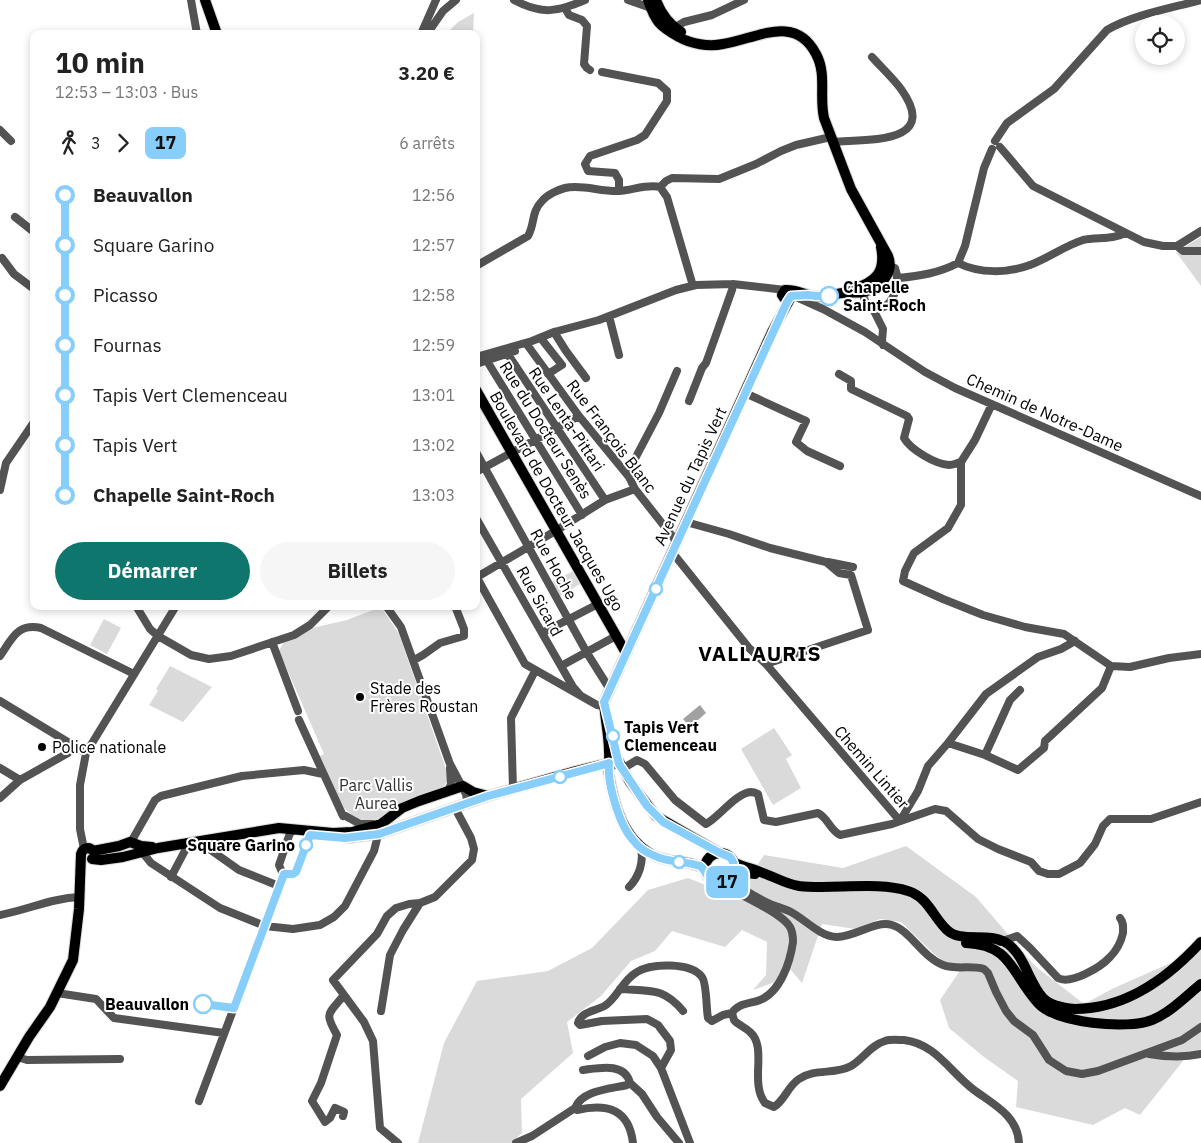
<!DOCTYPE html>
<html lang="fr">
<meta charset="utf-8">
<style>
:root{--surface:#fff;--page:#f6f6f6;--text:#222;--muted:#767676;--accent:#0f766e}
body{margin:0;font-family:"IBM Plex Sans",sans-serif;background:var(--page);color:var(--text);height:100vh;display:flex;flex-direction:column;font-size:19px;white-space:nowrap}
*{box-sizing:border-box;margin:0}
p{font-size:16px;color:var(--muted)}
.icon{flex:none;width:28px;height:28px;fill:none;stroke:currentColor;stroke-width:2;stroke-linecap:round;stroke-linejoin:round}
.map{position:relative;flex:1;overflow:hidden}
.drawer{position:absolute;left:30px;top:30px;width:450px;height:580px;display:flex;flex-direction:column;background:var(--surface);border-radius:10px;box-shadow:0 2px 8px #0003}
.drawer>*{flex:none}
.badge{padding:0 10px;border-radius:8px;font-size:18px;line-height:32px}
.buttons{position:absolute;left:1135px;top:15px;display:grid;gap:10px}
.buttons a{display:grid;place-items:center;width:50px;height:50px;border-radius:50%;background:var(--surface);box-shadow:0 2px 8px #0003;font-size:25px}
.map>.badge{position:absolute;translate:-50% -50%;box-shadow:0 0 0 2px #fff}
.legs{display:flex;align-items:center;gap:8px;height:55px;padding:0 25px;font-size:16px}
.legs p{margin-inline-start:auto}
.headline{display:flex;align-items:center;justify-content:space-between;height:85px;padding:0 25px}
h1{font-size:28px;font-weight:700;line-height:38px}
.primary-button{display:flex;gap:10px;margin-top:auto;padding:10px 25px}
.primary-button a{flex:1;height:58px;border-radius:30px;background:var(--accent);color:#fff;font-size:20px;font-weight:700;line-height:58px;text-align:center}
.primary-button a+a{background:var(--page);color:var(--text)}
ul{padding:0 25px;list-style:none}
li{display:flex;align-items:center;gap:18px;height:50px;font-size:19px}
li i{display:grid;place-items:center;width:8px;height:100%;margin:0 6px;background:currentColor}
li i::after{content:'';width:12px;height:12px;margin:-6px;border:4px solid;border-radius:50%;background:var(--surface)}
li p{margin-inline-start:auto}
li:first-child i{background:linear-gradient(#0000 50%,currentColor 0)}
li:last-child i{background:linear-gradient(currentColor 50%,#0000 0)}
.map>svg:first-child{display:block}
</style>
<div class="map">
<svg width="1201" height="1143" viewBox="0 0 1201 1143">
<rect width="100%" height="100%" fill="#fff"/>
<path fill="#dadada" d="M474,13l-1,21h-27l12,-12z
M1201,237v49l-25,-34z
M573,571l7,13 -20,12 -8,-14z
M381,607l18,27 48,138 1,8 -4,7 -66,34h-15l-11,-6 -8,-7 -24,-52 4,-2 -45,-103 4,-8 29,-15 35,-8z
M104,619l17,9 -14,26 -17,-9z
M170,666l42,21 -29,35 -34,-17 9,-14 -2,-2z
M774,728l18,27 -6,4 15,29 -28,17 -32,-56z
M906,846l70,51 59,69 49,38 30,-16 68,-30 19,-15v107l-14,6 -47,59 -15,-7 -32,17 -77,-18 2,-26 -34,-24 -35,-29 -9,-28 19,-28 -25,-18 -33,-32 -21,-3 -25,10 -33,-5 -20,59 -12,-14 -15,13 -22,8 13,-15 1,-33 -25,-12 -17,17 -53,-16 -17,20 -24,10 -30,35 -34,26 6,31 -52,46 1,34 -11,10h-93l26,-100 33,-62 71,-10 44,-23 56,-58 40,-12 48,19 28,-42 79,13z"/>
<path fill="#a1a1a1" d="M700,705l6,8 -16,14 -7,-8z"/>
<g fill="none" stroke-linecap="round" stroke-linejoin="round">
<g stroke="#dbdbdb" stroke-width="12">
<path id="major" d="M205,0l12,34
M648,0c7,21 11,26 31,37 12,7 30,10 44,7 33,-5 72,-31 93,10 11,20 3,42 8,64l27,71 37,67c7,17 -9,34 -26,36 -6,1 -13,0 -20,1 -9,1 -17,5 -27,3 -11,-1 -19,-7 -30,-6l-3,5 2,3 5,1
M656,0c5,14 13,24 25,32
M853,289c23,-7 33,-17 28,-42
M476,390l150,263
M617,758l13,24 26,34 64,37
M347,838l32,-4 109,-38 88,-25 33,-8 10,1
M93,851l26,-5 11,-4 11,4 11,1
M705 868a15 15 0 1 1 30 0a15 15 0 1 1-30 0Z
M92,859l9,1 22,-3 35,-9 121,-20 54,5 19,-1 29,-8 21,-16 17,-7 44,-15 10,6 15,4
M735,863c9,4 19,6 28,10 12,4 23,11 36,13 32,4 79,-5 109,5 20,6 25,26 39,39 13,13 41,2 58,12 20,12 23,40 38,56 8,8 21,10 32,11 50,0 93,-31 126,-67
M705,869c-16,-10 -36,-5 -52,-14 -29,-15 -39,-49 -44,-80 -2,-8 1,-16 0,-23 0,-17 -4,-33 -5,-50l168,-370 19,-35
M734,875l12,-2 9,1
M966,943c47,2 45,31 72,60 18,20 89,27 114,17 18,-7 34,-24 49,-36
M0,1086l29,-49 21,-30 23,-47 6,-51 2,-55c2,-6 8,-8 12,-3"/>
</g>
<path stroke="#535353" stroke-width="8" d="M191,0l6,34
M514,0c28,15 43,12 71,0
M628,0l23,8
M565,8l4,7 13,5 5,6 -3,38 3,4 3,2
M674,28l10,-6 28,-7 32,-15
M421,34l15,-34
M427,34l16,-23 13,-11
M602,72l56,11 9,8v10l-22,34 -8,5 -47,16 -5,8 3,7 27,2 4,7v11
M0,130l11,11
M995,141l12,-18 47,-34 53,-59c25,-15 65,-22 94,-30
M833,142c34,-3 108,3 68,-53 -8,-11 -19,-21 -29,-32
M1000,147l33,39 111,56 19,4h14l24,-15
M660,187l6,-6 6,-3 47,1 37,-15 25,-13 15,-6 35,-8
M660,187l7,10 26,89
M15,217l19,15
M1177,246l6,5h18
M2,258l12,16 20,15
M958,263c22,11 50,10 72,2 19,-7 34,-19 53,-25 14,-3 30,0 42,-7
M476,266l52,-30c7,-12 3,-24 14,-35 5,-6 15,-11 23,-13 17,-4 36,4 54,3 14,-1 28,-7 41,-4
M898,278c22,-2 41,-5 60,-15l7,-17 19,-78 8,-19
M865,289l-3,3 5,14c23,12 35,-20 28,-38l-10,1
M794,296l29,13 42,23 60,40 30,16 246,108
M873,309l10,20 -1,12 1,4
M609,316l10,39
M554,332l12,19 20,27
M543,341l19,24 -14,9
M528,346l51,70 50,61 6,12 41,52
M507,353l98,147
M476,357l56,-16 22,-9 45,-12 77,-30 20,-5 37,-1 52,6
M487,361l95,154
M476,364l39,-13
M839,374l12,7v8l56,27 2,3 -5,19c7,12 31,26 45,27 4,0 8,-2 12,-3
M745,393l61,28 -10,21 11,9 33,15
M689,401l13,-33 4,-5 26,-73 1,-6
M992,404l-17,36 -14,22v43l-13,23 -34,25 -9,18 -2,10 40,18 40,16 42,12 39,7 47,32 19,1 39,-9 32,-4
M476,452l111,201 22,35
M476,472l103,-56
M627,474l32,-61 18,-42
M0,490l6,-27 28,-41
M476,518l97,169 7,8
M686,522l43,12 41,14 56,14 13,11 12,2 17,55 -102,34
M671,553l5,4 73,91 17,16 134,157
M828,562l25,5
M476,576l49,88 72,41 7,1
M477,577l80,-47 48,-30 30,-11
M136,606l14,23 8,7 33,19 18,4 22,-3 63,-21 16,-10 19,-19
M386,606l15,21 49,137 16,30 1,6 -3,5
M542,633l56,-29
M272,642l26,69
M0,656c12,-17 17,-33 41,-28l93,46
M414,660l9,-5 17,-12 24,-7v-7l-9,-23
M561,666l55,-30
M0,701l86,52
M299,720l44,96
M948,743l37,12 33,15 26,-22 1,-7 57,-53 9,-22
M985,755l25,-55 10,-10
M0,768l20,12
M622,769l15,-9 8,4 30,36 31,24c13,-7 30,-31 45,-32 2,0 5,1 7,2l6,26 12,2 42,-9c10,5 12,17 22,22l52,-11 43,-15 11,2 32,28 20,10 33,13 8,9 9,3h11l21,-11 15,-19 8,-18 7,-7h41l50,-17
M513,789l-2,-71 24,-47
M448,791l3,-7 -1,-16
M0,798l20,-18 48,-27 6,-7
M342,814l18,10h12
M900,821l18,-30 10,-25 20,-23 38,-49 52,-37 23,-8 14,-8
M294,830l-4,3 -11,32 3,7 6,3 8,-3 14,-37 -4,-4
M198,841l41,29 40,16
M131,842l24,-42 6,-4 81,-20 62,-6 19,4
M84,849l-4,-20v-44l6,-32 90,-147
M142,852l9,11 69,45 45,18 28,3 27,-4 14,-8 11,-11 29,-55 5,-20
M171,877l18,-34
M731,879c9,9 23,17 35,23 8,4 17,6 25,10 15,8 28,24 46,25 19,0 38,-17 55,-12 18,5 30,32 51,40 13,5 28,0 41,4l4,4 8,19 10,19 8,10 19,14 16,25 17,11 16,3 16,-3 84,-31 19,-13
M723,883c4,7 12,9 19,12 13,7 41,20 48,32 3,5 3,10 3,15 -3,21 -13,50 -33,58 -10,4 -22,3 -28,13l2,7c4,5 11,7 16,12 18,16 -1,50 15,71l9,4c11,-7 14,-21 25,-28 16,-11 36,-4 52,-13 12,-7 20,-21 34,-25 5,-2 13,-1 19,-1 32,4 45,31 70,50 19,14 44,26 45,53
M629,887c10,-10 15,-25 12,-39
M0,915c27,-5 52,-17 80,-18
M1000,942l17,-6 13,12 28,30c13,7 43,-11 52,-21 7,-7 11,-15 13,-24 0,-6 1,-10 -3,-15
M620,989c29,2 43,-2 63,22
M57,993l39,6 18,19 110,15
M381,1011l9,-56 13,-25 17,-27 15,-6 37,-37 2,-11 -3,-11 -16,-30
M1149,1054c18,3 34,4 52,0
M588,1056l17,-9 15,-4 16,2 17,11 8,12 29,75
M17,1057l10,3 93,-1
M661,1068l10,-18 -1,-9 -12,-16 -11,-6 -45,2 -22,4 -2,-2c3,-12 19,-12 28,-18 12,-9 17,-25 31,-33 14,-9 54,-10 65,5 5,7 4,31 6,41l4,3 11,-6 9,-2
M583,1070c16,-2 42,-8 47,13l-3,2c-17,4 -45,5 -52,23l2,2c30,-7 52,-1 56,33
M630,1083l12,11 15,23 22,26
M199,1101l85,-227
M343,1116l1,-4 -9,-4 -5,10 -5,4 -13,-21 9,-18 16,-48c-13,-23 -9,-20 7,-40
M398,1143l-18,-15 -7,-87 -9,-19 -31,-42 44,-46 10,-18 9,-8 13,-4 11,-1
M516,1143l16,-7 43,-28"/>
<use href="#major" stroke="#000" stroke-width="10"/>
</g>
<g fill="none" stroke-linecap="round" stroke-linejoin="round">
<g stroke="#fff" stroke-width="11">
<path id="line-1" d="M203,1004l31,4 50,-134h9l3,-2 14,-37 35,3 34,-4 109,-38 111,-30 10,-3c-2,20 10,62 24,77 5,7 14,13 22,16 14,7 31,5 45,10 6,4 6,11 12,15 17,10 29,-11 18,-24l-10,-4 -57,-31 -16,-16 -28,-42 -15,-62 183,-400 4,-6 17,-1 8,1h13"/>
</g>
<use href="#line-1" stroke="#87cefa" stroke-width="8"/>
</g>
<g fill="#fff" stroke="#87cefa" stroke-width="2.5">
<circle cx="829" cy="296" r="9"/>
<circle cx="656" cy="589" r="6"/>
<circle cx="613" cy="736" r="6"/>
<circle cx="560" cy="777" r="6"/>
<circle cx="306" cy="845" r="6"/>
<circle cx="679" cy="862" r="6"/>
<circle cx="203" cy="1004" r="9"/>
</g>
<g fill="#000" stroke="#fff" stroke-width="2">
<circle cx="360" cy="697" r="5"/>
<circle cx="42" cy="747" r="5"/>
</g>
<g text-anchor="middle" dominant-baseline="central" stroke-width="4" stroke-linejoin="round" paint-order="stroke">
<g font-size="16" font-weight="bold" fill="#000" stroke="#fff" text-anchor="start">
<text x="843" y="287">Chapelle<tspan x="843" dy="18">Saint-Roch</tspan></text>
<text x="624" y="727">Tapis Vert<tspan x="624" dy="18">Clemenceau</tspan></text>
<text x="295" y="845" text-anchor="end">Square Garino</text>
<text x="189" y="1004" text-anchor="end">Beauvallon</text>
</g>
<g font-size="16" fill="#000" stroke="#fff">
<text transform="translate(1045 412) rotate(24)">Chemin de Notre-Dame</text>
<text transform="translate(567 419) rotate(56)">Rue Lenta-Pittari</text>
<text transform="translate(546 430) rotate(58)">Rue du Docteur Senès</text>
<text transform="translate(612 436) rotate(53)">Rue François Blanc</text>
<text transform="translate(690 476) rotate(-65)">Avenue du Tapis Vert</text>
<text transform="translate(557 501) rotate(60)">Boulevard de Docteur Jacques Ugo</text>
<text transform="translate(554 564) rotate(61)">Rue Hoche</text>
<text transform="translate(540 601) rotate(61)">Rue Sicard</text>
<text transform="translate(872 767) rotate(49)">Chemin Lintier</text>
</g>
<g font-size="16" fill="#000" stroke="#fff" text-anchor="start">
<text x="370" y="688">Stade des<tspan x="370" dy="18">Frères Roustan</tspan></text>
<text x="52" y="747">Police nationale</text>
</g>
<g font-size="16" fill="#313131" stroke="#fff">
<text x="376" y="785">Parc Vallis<tspan x="376" dy="18">Aurea</tspan></text>
</g>
<g font-size="21" font-weight="bold" letter-spacing="1" fill="#000" stroke="#fff">
<text x="760" y="653">VALLAURIS</text>
</g>
</g>
</svg>
<div class="buttons">
<a><svg class="icon" aria-label="locate" viewBox="0 0 24 24"><circle cx="12" cy="12" r="6"/><path d="M12 2v4M12 18v4M2 12h4M18 12h4"/></svg></a>
</div>
<b class="badge" style="left:727px;top:882px;background:#87cefa;color:#111">17</b>
<section class="drawer">
<div class="headline"><div><h1>10 min</h1><p>12:53 – 13:03 · Bus</p></div><b>3.20 €</b></div>
<div class="legs"><svg class="icon" aria-label="walk" viewBox="0 0 24 24"><circle cx="13" cy="4" r="2"/><path d="M13 8l-2 6 4 7M11 14l-3 7M7 12l3-4h3l4 4"/></svg>3<svg class="icon" aria-label="forward" viewBox="0 0 24 24"><path d="M9 5l7 7-7 7"/></svg><b class="badge" style="background:#87cefa;color:#111">17</b><p>6 arrêts</p></div>
<ul>
<li><i style="color:#87cefa"></i><b>Beauvallon</b><p>12:56</p></li>
<li><i style="color:#87cefa"></i><span>Square Garino</span><p>12:57</p></li>
<li><i style="color:#87cefa"></i><span>Picasso</span><p>12:58</p></li>
<li><i style="color:#87cefa"></i><span>Fournas</span><p>12:59</p></li>
<li><i style="color:#87cefa"></i><span>Tapis Vert Clemenceau</span><p>13:01</p></li>
<li><i style="color:#87cefa"></i><span>Tapis Vert</span><p>13:02</p></li>
<li><i style="color:#87cefa"></i><b>Chapelle Saint-Roch</b><p>13:03</p></li>
</ul>
<div class="primary-button"><a>Démarrer</a><a>Billets</a></div>
</section>
</div>
